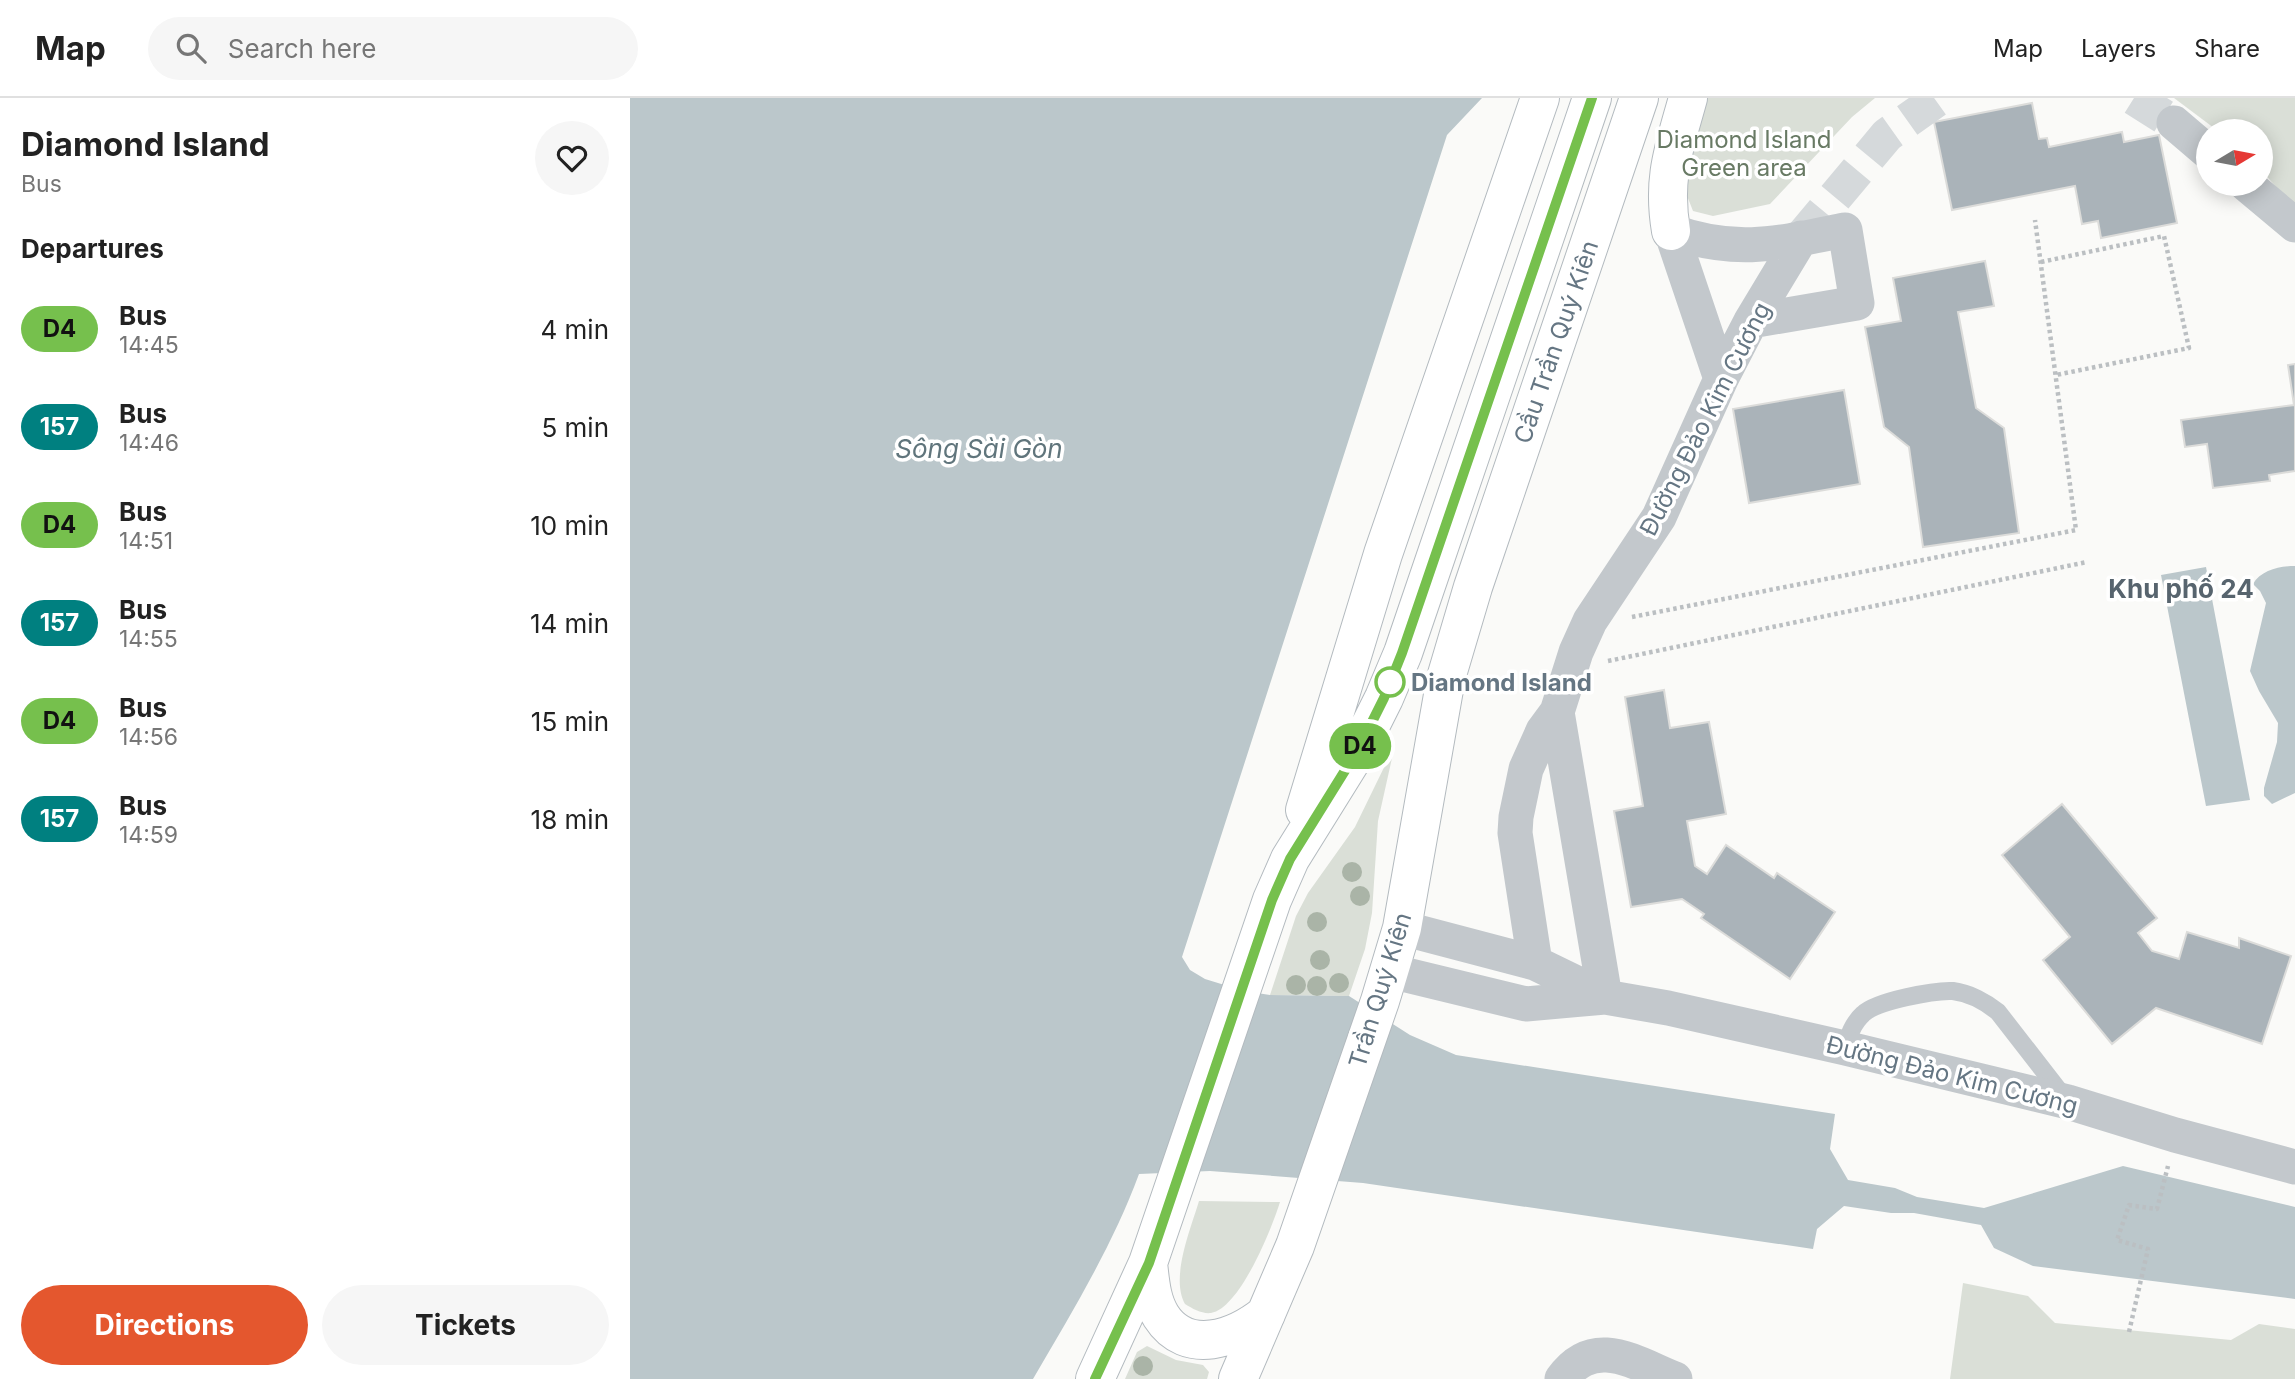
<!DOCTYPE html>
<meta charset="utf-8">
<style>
:root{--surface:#fff;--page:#f6f6f6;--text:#222;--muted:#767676;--line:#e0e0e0;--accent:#e4572e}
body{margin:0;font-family:Inter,sans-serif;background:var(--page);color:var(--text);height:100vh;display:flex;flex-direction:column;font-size:26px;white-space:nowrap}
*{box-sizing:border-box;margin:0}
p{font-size:23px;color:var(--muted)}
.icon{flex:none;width:38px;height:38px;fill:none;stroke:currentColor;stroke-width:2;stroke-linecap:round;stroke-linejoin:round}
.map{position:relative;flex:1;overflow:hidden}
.sheet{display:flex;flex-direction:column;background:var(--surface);width:630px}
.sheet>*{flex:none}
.badge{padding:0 14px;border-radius:23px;font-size:24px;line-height:46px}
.needle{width:46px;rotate:80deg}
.fabs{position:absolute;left:1566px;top:21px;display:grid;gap:14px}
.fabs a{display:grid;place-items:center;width:77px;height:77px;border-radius:50%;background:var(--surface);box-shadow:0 4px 18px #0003;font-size:35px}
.map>.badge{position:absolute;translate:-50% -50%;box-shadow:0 0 0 4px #fff}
h2{padding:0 21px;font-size:26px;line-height:63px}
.round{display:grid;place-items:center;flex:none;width:74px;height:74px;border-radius:37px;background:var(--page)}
.summary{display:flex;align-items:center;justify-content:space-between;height:119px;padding:0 21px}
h1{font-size:33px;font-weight:700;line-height:52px}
.cta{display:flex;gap:14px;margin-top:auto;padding:14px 21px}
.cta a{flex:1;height:80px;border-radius:42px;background:var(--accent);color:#fff;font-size:28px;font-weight:700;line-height:80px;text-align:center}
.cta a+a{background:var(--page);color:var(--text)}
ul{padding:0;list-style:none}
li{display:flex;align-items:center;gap:21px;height:98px;padding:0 21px}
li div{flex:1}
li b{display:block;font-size:26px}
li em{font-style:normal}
li .badge{min-width:77px;font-weight:700;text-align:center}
header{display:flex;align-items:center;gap:42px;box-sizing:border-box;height:98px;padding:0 35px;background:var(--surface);border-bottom:2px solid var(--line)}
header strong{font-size:33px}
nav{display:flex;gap:38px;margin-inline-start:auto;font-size:24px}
.search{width:490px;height:63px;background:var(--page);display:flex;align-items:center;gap:18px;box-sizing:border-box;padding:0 24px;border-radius:38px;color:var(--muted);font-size:26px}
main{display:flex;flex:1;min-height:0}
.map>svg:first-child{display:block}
</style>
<header>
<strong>Map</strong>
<div class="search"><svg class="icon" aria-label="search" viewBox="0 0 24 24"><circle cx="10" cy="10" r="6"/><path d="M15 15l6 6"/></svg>Search here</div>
<nav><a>Map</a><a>Layers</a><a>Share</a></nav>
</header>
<main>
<section class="sheet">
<div class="summary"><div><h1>Diamond Island</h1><p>Bus</p></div><a class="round"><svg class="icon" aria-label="heart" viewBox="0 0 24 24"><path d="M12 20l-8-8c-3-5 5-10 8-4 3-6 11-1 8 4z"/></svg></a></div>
<h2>Departures</h2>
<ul>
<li><span class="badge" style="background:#76c04d;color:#111">D4</span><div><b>Bus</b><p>14:45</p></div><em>4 min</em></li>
<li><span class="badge" style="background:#008080;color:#fff">157</span><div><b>Bus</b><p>14:46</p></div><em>5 min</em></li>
<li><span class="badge" style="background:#76c04d;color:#111">D4</span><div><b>Bus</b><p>14:51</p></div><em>10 min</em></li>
<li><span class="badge" style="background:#008080;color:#fff">157</span><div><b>Bus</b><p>14:55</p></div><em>14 min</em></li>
<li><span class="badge" style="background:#76c04d;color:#111">D4</span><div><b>Bus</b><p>14:56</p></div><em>15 min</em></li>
<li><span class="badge" style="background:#008080;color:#fff">157</span><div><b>Bus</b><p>14:59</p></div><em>18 min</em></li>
</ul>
<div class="cta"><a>Directions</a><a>Tickets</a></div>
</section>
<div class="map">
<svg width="1665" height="1281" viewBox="0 0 1665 1281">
<rect width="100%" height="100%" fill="#fafaf8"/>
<path fill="#dadfd7" d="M1072,0h173l-23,19 -82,87 -57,12 -20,-5 -11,-28z
M1544,0h121v110l-34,-38v-39h-43z
M763,651h1l-16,72 -6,92 -7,36 -16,47 -79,-1 26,-79 12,-23 47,-66z
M569,1103l81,1c-8,26 -40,106 -69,111 -9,1 -18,-4 -26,-9 -15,-26 6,-76 14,-103z
M1333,1185l65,13 27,27 176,17 28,-16 36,5v50h-345z
M517,1248l29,14 27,5 6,7 -2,7h-82l12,-27z"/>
<path fill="#bbc7cb" d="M0,0h852l-35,37 -265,822 8,13 15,9 39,12 26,4 79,1 61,39 46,20 379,59 -5,35 18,31 47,8 22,9 67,11 139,-42 172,41v92l-262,-33 -39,-18 -13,-23 -67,-12h-23l-47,-7 -27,23 -4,20 -450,-66 -153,-12 -71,3c-27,73 -67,138 -106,205h-403z
M1665,468v227l-23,11 -8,-8v-8l13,-46 1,-19 -19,-32 -9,-20 16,-68 -6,-12 -7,-7c8,-14 27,-18 42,-18z
M1576,469l44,233 -44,6 -45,-231z"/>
<path fill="#aab3b9" stroke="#dcdcda" stroke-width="2" d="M1402,5l7,36 8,-1 2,9 73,-15 2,10 35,-7 18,88 -76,15 -3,-17 -16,3 -7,-38 -123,24 -18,-88z
M1355,163l9,45 -36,6 18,96 28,20 15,105 -96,14 -14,-100 -25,-20 -19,-100 36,-6 -8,-43z
M1665,266v107l-26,4 1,6 -57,7 -6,-44 -22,3 -4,-27 113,-15 -6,-40z
M1214,292l16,94 -111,19 -16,-94z
M1034,592l6,38 39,-6 17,92 -39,7 8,45 12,8 19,-29 48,33 3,-5 58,39 -45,67 -89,-61 3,-4 -22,-15 -51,8 -17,-96 29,-5 -18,-109z
M1432,706l95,114 -19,15 14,18 27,8 8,-27 52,16v-10l52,18 -29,88 -106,-36 -44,36 -69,-84 27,-23 -68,-82z"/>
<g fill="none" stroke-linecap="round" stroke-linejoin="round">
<path stroke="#d5d9db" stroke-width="35" stroke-dasharray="35 18" stroke-linecap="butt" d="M1504,0l40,25
M1171,140l86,-103 52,-37"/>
<g stroke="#b3babf" stroke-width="40">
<path id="secondary" d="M1041,133c-9,-53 3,-82 17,-133
M675,712l78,-256 157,-456
M518,1165c2,17 3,37 13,53 26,41 75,22 105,-2
M465,1281l53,-116 124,-363 18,-41 69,-111 25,-50 19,-45 189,-555
M608,1281l57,-133 85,-245 22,-73 44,-250 27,-91 166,-489"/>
</g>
<path stroke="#bbbfc2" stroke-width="4.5" stroke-dasharray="3.5 3.5" stroke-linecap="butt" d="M1411,164l123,-26 25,112 -133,27
M1002,519l444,-87 -41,-310
M978,563l479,-99
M1499,1234l19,-83 -31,-9 12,-35 28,4 11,-43"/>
<path stroke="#c3c8cc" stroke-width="18" d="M1215,950c4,-13 8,-25 18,-34 13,-13 72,-24 90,-23 16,2 33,11 45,21l66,85"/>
<path stroke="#c3c8cc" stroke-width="35" d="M1544,25l34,29
M1616,86l49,41
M1041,133c65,24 109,12 174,-1l12,73 -106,18
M1041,133l50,148
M927,614l48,285
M772,830l133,35 70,34
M905,865l-20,-130 1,-16 10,-48 17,-38 14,-19 19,-60 14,-31 69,-104 62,-138 30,-58 50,-83
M760,873l136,33 79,-7 63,11 177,40 223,54 107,33 120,32
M932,1281c32,-45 73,-16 113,0"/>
<use href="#secondary" stroke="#fff" stroke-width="38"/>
</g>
<g fill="#aab4a7">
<circle cx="722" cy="774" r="10"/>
<circle cx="730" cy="798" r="10"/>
<circle cx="687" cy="824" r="10"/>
<circle cx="690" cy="862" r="10"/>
<circle cx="709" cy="885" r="10"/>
<circle cx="666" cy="887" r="10"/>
<circle cx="687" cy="888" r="10"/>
<circle cx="513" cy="1268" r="10"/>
</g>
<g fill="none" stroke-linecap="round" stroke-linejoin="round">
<g stroke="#fff" stroke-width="16">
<path id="line" d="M465,1281l54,-116 123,-363 18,-41 69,-111 25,-50 18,-45 190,-555"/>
</g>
<use href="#line" stroke="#76c04d" stroke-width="10"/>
</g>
<circle fill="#fff" stroke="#76c04d" stroke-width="3.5" cx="760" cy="584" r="14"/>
<g text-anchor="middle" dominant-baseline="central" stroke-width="7" stroke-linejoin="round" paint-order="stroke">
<g font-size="24" fill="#687a64" stroke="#fff">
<text x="1114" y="41">Diamond Island<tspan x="1114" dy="28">Green area</tspan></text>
</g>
<g font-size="24" fill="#657683" stroke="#fff">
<text transform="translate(926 244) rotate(-71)">Cầu Trần Quý Kiên</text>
<text transform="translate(1075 321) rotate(-63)">Đường Đảo Kim Cương</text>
<text transform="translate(750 892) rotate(-73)">Trần Quý Kiên</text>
<text transform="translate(1322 977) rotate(14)">Đường Đảo Kim Cương</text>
</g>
<g font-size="24" font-weight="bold" fill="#657683" stroke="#fff" text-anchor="start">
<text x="781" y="584">Diamond Island</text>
</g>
<g font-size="26" font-style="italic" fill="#60757c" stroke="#fff">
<text x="349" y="350">Sông Sài Gòn</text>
</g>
<g font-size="26" font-weight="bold" fill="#57646e" stroke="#fff">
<text x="1551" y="490">Khu phố 24</text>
</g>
</g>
</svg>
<div class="fabs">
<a><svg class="needle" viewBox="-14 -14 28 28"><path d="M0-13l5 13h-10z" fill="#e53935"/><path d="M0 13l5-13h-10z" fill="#767676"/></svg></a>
</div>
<b class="badge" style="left:730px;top:648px;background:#76c04d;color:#111">D4</b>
</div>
</main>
